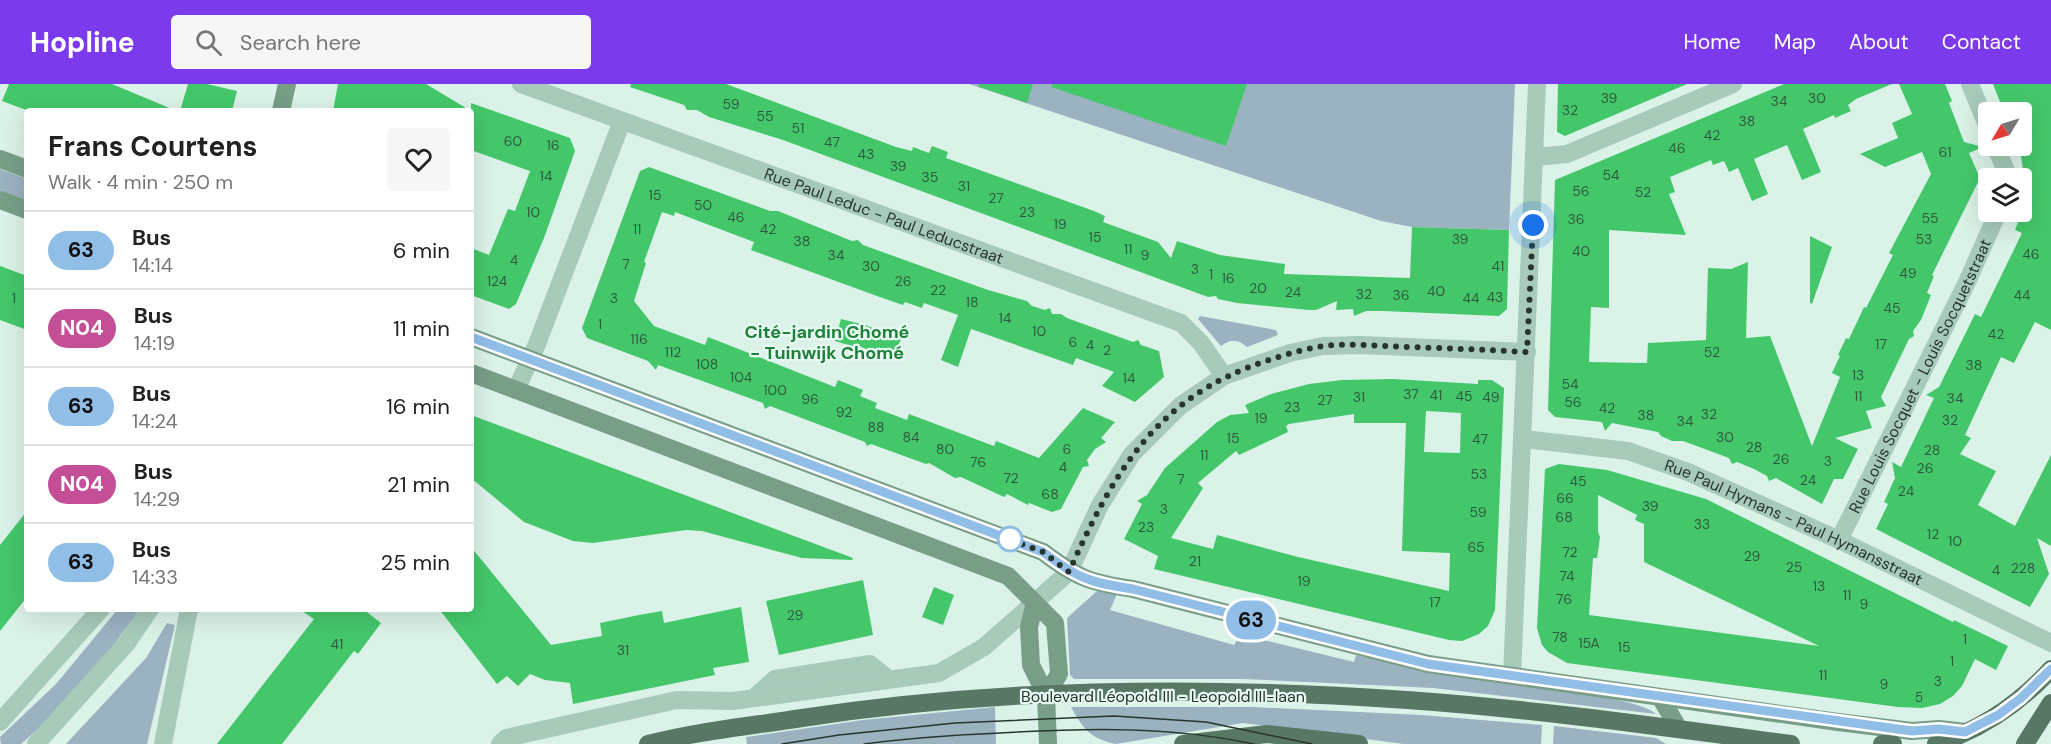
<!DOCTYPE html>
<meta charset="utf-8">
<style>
:root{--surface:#fff;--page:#f6f6f6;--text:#222;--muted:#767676;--line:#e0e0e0;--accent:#7c3aed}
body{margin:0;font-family:"DM Sans",sans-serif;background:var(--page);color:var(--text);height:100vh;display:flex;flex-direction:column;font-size:22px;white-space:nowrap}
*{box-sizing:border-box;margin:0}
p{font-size:20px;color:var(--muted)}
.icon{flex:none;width:33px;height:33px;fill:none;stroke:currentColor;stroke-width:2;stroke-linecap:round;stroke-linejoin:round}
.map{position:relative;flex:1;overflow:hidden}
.details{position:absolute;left:24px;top:24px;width:450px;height:504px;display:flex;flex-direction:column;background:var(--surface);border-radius:6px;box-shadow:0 6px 24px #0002}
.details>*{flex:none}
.badge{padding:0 12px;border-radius:20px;font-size:21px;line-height:39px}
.needle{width:39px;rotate:232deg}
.buttons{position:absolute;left:1978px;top:18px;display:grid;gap:12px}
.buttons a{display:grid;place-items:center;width:54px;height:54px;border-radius:6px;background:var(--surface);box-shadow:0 6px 24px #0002;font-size:30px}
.you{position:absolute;width:30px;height:30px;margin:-15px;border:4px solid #fff;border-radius:50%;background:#1a73e8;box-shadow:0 0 0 9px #1a73e833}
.map>.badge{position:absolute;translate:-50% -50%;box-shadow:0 0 0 3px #fff}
.round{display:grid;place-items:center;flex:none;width:63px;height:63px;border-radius:6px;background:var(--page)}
.overview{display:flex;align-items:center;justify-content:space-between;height:102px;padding:0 24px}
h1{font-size:28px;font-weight:700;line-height:45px}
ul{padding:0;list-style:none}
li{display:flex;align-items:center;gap:18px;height:78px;padding:0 24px;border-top:2px solid var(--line)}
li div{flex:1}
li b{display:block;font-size:22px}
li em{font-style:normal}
li .badge{min-width:66px;font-weight:700;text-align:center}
header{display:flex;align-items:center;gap:36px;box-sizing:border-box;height:84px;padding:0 30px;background:var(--accent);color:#fff}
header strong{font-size:28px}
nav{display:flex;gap:33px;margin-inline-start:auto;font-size:21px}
.search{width:420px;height:54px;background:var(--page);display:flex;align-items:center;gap:15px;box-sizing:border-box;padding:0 21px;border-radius:6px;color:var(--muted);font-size:22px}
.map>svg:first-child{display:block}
</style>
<header>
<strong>Hopline</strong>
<div class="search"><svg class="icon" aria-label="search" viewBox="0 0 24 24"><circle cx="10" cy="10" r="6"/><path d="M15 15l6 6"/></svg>Search here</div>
<nav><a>Home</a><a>Map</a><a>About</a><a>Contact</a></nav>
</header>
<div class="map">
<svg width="2051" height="660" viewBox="0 0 2051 660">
<rect width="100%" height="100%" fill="#dbf2e8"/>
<path fill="#9bb2c1" d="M969,0h546l-6,146 -97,-3 -31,-6z
M0,85l27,10v26l-27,-10z
M1200,232l76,14 2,5 -31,12c-9,-8 -16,-8 -26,-1l-23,-27z
M1097,507l20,3 -7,16 124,35 10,-17 5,2 -1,6 106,26 2,-7c31,7 63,15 94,20 37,7 187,20 206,39l-223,-26 -190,-9h-169l-4,-4 -3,-57z
M118,525h22c-37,52 -70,93 -119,135h-20l-1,-7 56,-53z
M167,539l8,2 -28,119h-81l80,-86z
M995,623l1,37h-249l-1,-7 117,-17z
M1071,623h181l170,8 120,10 -1,19h-137l-161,-21 -127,21c-25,-5 -33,-15 -45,-37z
M1554,642l102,12 10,6h-113z"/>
<path fill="#44c76b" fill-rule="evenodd" d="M9,0h103l60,25 -143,2 -27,-10z
M188,0h19l30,7 -5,20h-52z
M338,0h88l45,27v-8l99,35 5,13 -31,87 -28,66 -7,5 -38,-14v-47l18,7 19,-46 7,2 15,-40 -59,-21v-39h-138z
M631,0h95l170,63 16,4 1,-4 16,6 3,-7 16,6 -2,6 148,53 11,5 -2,6 55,20 13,16 6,-17 43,14 65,9 -1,10 126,4 2,-51 97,3 -2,79 -8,7 -116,-5h-17l-12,5 -1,-7 -17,1 1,-9 -21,9h-7l-72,-7 -19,-4 -2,-3 -8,1 -425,-157 -74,-23 -12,-7h-10l-3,-5 -54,-18z
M979,0h54l-6,19 -48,-16z
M1052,0h195l-21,62 -175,-59z
M1558,0h129l-122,52 -8,-4z
M1784,0h108l-36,15 -8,6 3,6 -16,7 -1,-3 -31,14 18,43 -19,8 -15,-35 -33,14 14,35 -16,7 -14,-33 -9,4 -5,-11 -11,4 -2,-5 -41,17 5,15 -6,2 17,41 -77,-5v78l-18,-1 -2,55 58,1 1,-20 58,-3 2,-72 23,1 17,-7 -2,76 24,-2 42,110 28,-69 -8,-4 8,-17 -2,-1 8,-17 3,1 15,-32 2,1 27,-53 -4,-2 42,-79 -9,-22 -37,15 -25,-13 38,-16 -6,-15 20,-9 -13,-30h46l7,17 -3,2 15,39 19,5 -14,6 11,25 -48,97 2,1 -7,17 4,2 -10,25 -8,11 1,5 -5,3 -28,58 5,9 -20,5 6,17 -37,10 23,11 -15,30h-9l-12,25 -46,-26 -7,3 -2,-5 -13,-7 -17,-7 -5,2 -3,-6 -46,-17h-11l-11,-5 -3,-4 -46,-9 -7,8 -3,-9 -47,-5 -7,-7 7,-230z
M1993,0h58v246l-16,-8 -21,41 -13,-6 -36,78 6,3 -11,16 36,17 -18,34 37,21 36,-71v91l-14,-8 12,36 -19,33 -154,-78 12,-25 -4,-2 11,-24 -3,-16 9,5 33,-69 -8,-3 13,-8 36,-73 6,3 41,-84 -7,-3 10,-27 -3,-7 5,-4 -8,-46h3v-34h-18z
M649,83l121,44h8l74,30 6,-1 5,5 125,45 39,11 5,5 13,4 5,-2 2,6h9l6,4 66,24 5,-2 3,5 18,6 5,26 -29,25 -33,-16 12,-14 -38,-14 -3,7 -102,-36 -13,38 -17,-7 17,-45 -34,-12 -2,5 -17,-6 -2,3 -26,-9 -126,-46 3,-8 -79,-30 -1,4 -12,-4 -18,50 2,1 -12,38 20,25 51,19 3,-8 127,50 3,-7 25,10 -3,6 17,7 -2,5 32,12 2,-6 85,32 2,-5 43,17 44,-50 32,14 -14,16 5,4 -11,7 -8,11 2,6 -6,1 -22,42 -9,3 -23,-9 -1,2 -21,-11 -3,3 -43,-20 -6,1 -26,-15 -3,1 -55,-20 -4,2 -2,-4 -95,-36 -5,3 -2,-6 -105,-38 -2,5 -8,-9 -61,-23 -5,-10 58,-157z
M1810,152l22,11 -20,57 -2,-1z
M0,182l27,10v54l-27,-10z
M841,235l24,6 36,14 -9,21 -33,-14 -1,2 -23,-7z
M1393,295l85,5v-4h14l12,8 -9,222 -7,16 -9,8 -17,7 -13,-1 -295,-71 4,-13 -34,-17 18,-35 -5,-3 10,-6 18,-27 52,-46 13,-7 19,-2 -4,-8 26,-11 38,-10 33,-4zM1426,327l35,2 -1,40 -36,-1zM1354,330v9h52l-4,128 48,2 -1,38 -151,-34 -81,-22 -4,14 -42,-11 32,-50 -5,-5 38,-32 3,4 49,-23 -2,-6 3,-2z
M471,331l382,143 -1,2 -50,-2 -100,-27 -16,-1 -93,13 -20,-2 -49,-19 -53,-44z
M1559,380l48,6 99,29 247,123 1,-2 54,26 -12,24 -21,-11 -13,27 -9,10 -13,8 -18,4 -24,-1 -331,-44 -19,-11 -6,-7 -5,-17 8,-159zM1598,411l39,20 -2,5 9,4v38l175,84 -230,-31 4,-57h4l3,-21 -2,-5z
M27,427v86l-27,34v-86z
M471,463l80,98 51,-9 -2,-13 39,-8 23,-4 2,12 77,-16 8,55 -36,6 2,7 -142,29 -3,-21 -25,-3 -15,-6 -12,12 -11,-10 -10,8 -58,-75h32z
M863,496l10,55 -94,20 -13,-54z
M934,503l20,8 -11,30 -21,-8z
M299,525h64l18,14 -23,31 -4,-3 -72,93h-65l97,-125z"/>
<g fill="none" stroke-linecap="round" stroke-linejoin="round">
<g stroke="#a7cab9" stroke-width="18">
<path id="s1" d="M521,0l660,239 20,20 23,33"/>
<path d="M1970,0l19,46"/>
<path d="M1995,62l12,27 -1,5"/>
<path d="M1536,73l31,-3 166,-70"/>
<path d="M516,306l21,-46 85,-223"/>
<path id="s2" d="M1524,355l104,12 60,21 151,68 212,103"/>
<path id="s3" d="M1839,456l129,-260 30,-68"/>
<path d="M1512,592l25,-592"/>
<path d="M756,612l19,-17 95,-15 18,15"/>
<path d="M0,638l101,-113"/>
<path d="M36,660l91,-101 23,-34"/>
<path d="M163,660l26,-135"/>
<path d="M500,660l6,-6 171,-38 56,1 206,-28 45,-26 85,-75 31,-67 32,-51 48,-48 44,-30 66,-23 33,-7 38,-1 166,7"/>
</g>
<path stroke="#789e88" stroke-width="18" d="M281,27l6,-27
M0,75l27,10
M0,116l27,10
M471,253l572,215c34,26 48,31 90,37l295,75 410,58 74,9 27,-2 26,3
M471,289l537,203 47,47 4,51 -13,21
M1035,519l-6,24 2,38 15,30 2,49
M1660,613l19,32"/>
<path stroke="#587865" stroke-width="18" d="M648,660c50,-13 103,-18 154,-26 195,-30 407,-32 605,-18 128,9 256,27 384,44
M1183,660l84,-10 92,10
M1882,660h11
M1936,660c44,-14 84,-41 115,-75
M2025,660l26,-41"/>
<path stroke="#27362d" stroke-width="1.5" d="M782,660l57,-9 116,-12 159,-7 92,6 106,22
M864,660c45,-6 90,-9 136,-11 86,-5 169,-7 254,11"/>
</g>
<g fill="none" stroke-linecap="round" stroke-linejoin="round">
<g stroke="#fff" stroke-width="14">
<path id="line" d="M471,253l572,215c34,26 48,31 90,37l295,75 484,67 27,-2 26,3 33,-17 23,-17 30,-29"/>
</g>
<use href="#line" stroke="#91bee7" stroke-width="9"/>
<path stroke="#27362d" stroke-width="6" stroke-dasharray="0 10.8" d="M1010,455l-9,-3 42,16 26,20c44,-99 87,-175 197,-211 18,-6 37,-12 57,-15 27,-3 55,0 82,1 41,1 81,3 122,5l6,-127"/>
</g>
<circle fill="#fff" stroke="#91bee7" stroke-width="3" cx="1010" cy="455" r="12"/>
<g text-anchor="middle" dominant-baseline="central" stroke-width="4.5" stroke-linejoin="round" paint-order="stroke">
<g font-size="14" fill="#2e5a3c">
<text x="1609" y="14">39</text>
<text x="1817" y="14">30</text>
<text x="1779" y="17">34</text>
<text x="731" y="20">59</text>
<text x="1570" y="26">32</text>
<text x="765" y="32">55</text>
<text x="1747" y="37">38</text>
<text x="798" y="44">51</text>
<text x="1712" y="51">42</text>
<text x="513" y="57">60</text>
<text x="832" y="58">47</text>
<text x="553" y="61">16</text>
<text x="1677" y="64">46</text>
<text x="1945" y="68">61</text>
<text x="866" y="70">43</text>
<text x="898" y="82">39</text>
<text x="1611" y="91">54</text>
<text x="546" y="92">14</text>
<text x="930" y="93">35</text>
<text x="964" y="102">31</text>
<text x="1581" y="107">56</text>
<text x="1643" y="108">52</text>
<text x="655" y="111">15</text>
<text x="996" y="114">27</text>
<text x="703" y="121">50</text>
<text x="533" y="128">10</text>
<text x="1027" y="128">23</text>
<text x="736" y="133">46</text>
<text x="1930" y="134">55</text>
<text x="1576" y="135">36</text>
<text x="1060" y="140">19</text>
<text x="637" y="145">11</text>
<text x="768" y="145">42</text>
<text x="1095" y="153">15</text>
<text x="1460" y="155">39</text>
<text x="1924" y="155">53</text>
<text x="802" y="157">38</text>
<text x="1128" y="165">11</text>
<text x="1581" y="167">40</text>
<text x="2031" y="170">46</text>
<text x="836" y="171">34</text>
<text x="1145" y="171">9</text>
<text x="514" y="176">4</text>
<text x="626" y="180">7</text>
<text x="871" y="182">30</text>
<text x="1498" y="182">41</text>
<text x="1195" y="185">3</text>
<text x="1908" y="189">49</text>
<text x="1211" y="190">1</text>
<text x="1228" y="194">16</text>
<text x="497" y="197">124</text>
<text x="903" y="197">26</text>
<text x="1258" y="204">20</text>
<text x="938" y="206">22</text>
<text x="1436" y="207">40</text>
<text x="1293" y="208">24</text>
<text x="1364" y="210">32</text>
<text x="1401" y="211">36</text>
<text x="2022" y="211">44</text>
<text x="1495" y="213">43</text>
<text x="14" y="214">1</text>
<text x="614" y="214">3</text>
<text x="1471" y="214">44</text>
<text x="972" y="218">18</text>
<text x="1892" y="224">45</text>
<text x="1005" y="234">14</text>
<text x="600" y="240">1</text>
<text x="1039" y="247">10</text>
<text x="1996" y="250">42</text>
<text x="639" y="255">116</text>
<text x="1073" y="258">6</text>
<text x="1881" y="260">17</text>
<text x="1090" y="261">4</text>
<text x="1107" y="266">2</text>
<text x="673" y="268">112</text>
<text x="1712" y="268">52</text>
<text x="707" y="280">108</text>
<text x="1974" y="281">38</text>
<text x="1858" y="291">13</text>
<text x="741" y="293">104</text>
<text x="1129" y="294">14</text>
<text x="1570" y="300">54</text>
<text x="775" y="306">100</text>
<text x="1411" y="310">37</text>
<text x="1436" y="311">41</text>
<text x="1464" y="312">45</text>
<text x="1858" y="312">11</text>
<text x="1359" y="313">31</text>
<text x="1491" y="313">49</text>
<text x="1955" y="314">34</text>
<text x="810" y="315">96</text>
<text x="1325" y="316">27</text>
<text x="1573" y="318">56</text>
<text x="1292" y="323">23</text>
<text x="1607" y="324">42</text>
<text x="844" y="328">92</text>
<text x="1709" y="330">32</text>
<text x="1646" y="331">38</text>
<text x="1261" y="334">19</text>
<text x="1950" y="336">32</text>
<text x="1685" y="337">34</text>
<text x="876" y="343">88</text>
<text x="911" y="353">84</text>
<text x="1725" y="353">30</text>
<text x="1233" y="354">15</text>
<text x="1480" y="355">47</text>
<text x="1754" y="363">28</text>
<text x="945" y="365">80</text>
<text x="1067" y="365">6</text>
<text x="1932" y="366">28</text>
<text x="1204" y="371">11</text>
<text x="1781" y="375">26</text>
<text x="1828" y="377">3</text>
<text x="978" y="378">76</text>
<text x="1063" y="383">4</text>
<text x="1925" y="384">26</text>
<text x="1479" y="390">53</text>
<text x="1011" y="394">72</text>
<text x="1181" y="395">7</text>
<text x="1808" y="396">24</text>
<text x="1578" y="397">45</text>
<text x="1906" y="407">24</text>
<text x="1050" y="410">68</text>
<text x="1565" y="414">66</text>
<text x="1650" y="422">39</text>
<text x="1164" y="425">3</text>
<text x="1478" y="428">59</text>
<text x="1564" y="433">68</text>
<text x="1702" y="440">33</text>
<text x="1146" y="443">23</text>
<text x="1933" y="450">12</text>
<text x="1955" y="457">10</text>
<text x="1476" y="463">65</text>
<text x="1570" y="468">72</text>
<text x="1752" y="472">29</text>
<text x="1195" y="477">21</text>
<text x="1794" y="483">25</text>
<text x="2023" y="484">228</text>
<text x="1996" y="486">4</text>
<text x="1567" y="492">74</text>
<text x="1304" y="497">19</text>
<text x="1819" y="502">13</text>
<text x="1847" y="511">11</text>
<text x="1564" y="515">76</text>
<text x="1435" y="518">17</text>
<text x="1864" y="520">9</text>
<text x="795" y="531">29</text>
<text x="1560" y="553">78</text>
<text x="1965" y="555">1</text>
<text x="1589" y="559">15A</text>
<text x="337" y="560">41</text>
<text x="1624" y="563">15</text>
<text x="623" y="566">31</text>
<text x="1952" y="577">1</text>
<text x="1823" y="591">11</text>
<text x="1938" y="597">3</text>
<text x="1884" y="600">9</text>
<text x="1919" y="613">5</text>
</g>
<g font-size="16" fill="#27362d" stroke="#e7faf2">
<text stroke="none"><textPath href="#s1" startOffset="386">Rue Paul Leduc - Paul Leducstraat</textPath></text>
<text stroke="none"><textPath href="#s3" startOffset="183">Rue Louis Socquet - Louis Socquetstraat</textPath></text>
<text stroke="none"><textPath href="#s2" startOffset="285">Rue Paul Hymans - Paul Hymansstraat</textPath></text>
<text x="1163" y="612">Boulevard Léopold III - Leopold III-laan</text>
</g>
<g font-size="18" font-weight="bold" fill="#1f803c" stroke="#e7faf2">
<text x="827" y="248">Cité-jardin Chomé<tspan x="827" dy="21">- Tuinwijk Chomé</tspan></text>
</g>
</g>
</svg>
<div class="buttons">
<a><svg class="needle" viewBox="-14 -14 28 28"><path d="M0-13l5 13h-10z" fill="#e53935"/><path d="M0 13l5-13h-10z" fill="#767676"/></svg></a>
<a><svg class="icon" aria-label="layers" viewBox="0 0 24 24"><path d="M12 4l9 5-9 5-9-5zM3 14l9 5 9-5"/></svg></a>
</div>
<div class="you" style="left:1533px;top:141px"></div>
<b class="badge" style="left:1251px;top:536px;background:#91bee7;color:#111">63</b>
<section class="details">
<div class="overview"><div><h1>Frans Courtens</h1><p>Walk · 4 min · 250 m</p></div><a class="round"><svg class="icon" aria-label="heart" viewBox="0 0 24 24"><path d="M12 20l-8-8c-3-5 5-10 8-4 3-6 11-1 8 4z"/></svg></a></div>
<ul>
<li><span class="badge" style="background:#91bee7;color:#111">63</span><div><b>Bus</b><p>14:14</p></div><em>6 min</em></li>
<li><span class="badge" style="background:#c44f97;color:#fff">N04</span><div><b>Bus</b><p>14:19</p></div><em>11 min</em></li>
<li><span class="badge" style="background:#91bee7;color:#111">63</span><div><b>Bus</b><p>14:24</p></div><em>16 min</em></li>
<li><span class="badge" style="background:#c44f97;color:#fff">N04</span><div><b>Bus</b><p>14:29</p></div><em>21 min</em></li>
<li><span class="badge" style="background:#91bee7;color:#111">63</span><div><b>Bus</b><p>14:33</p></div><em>25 min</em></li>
</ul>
</section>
</div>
